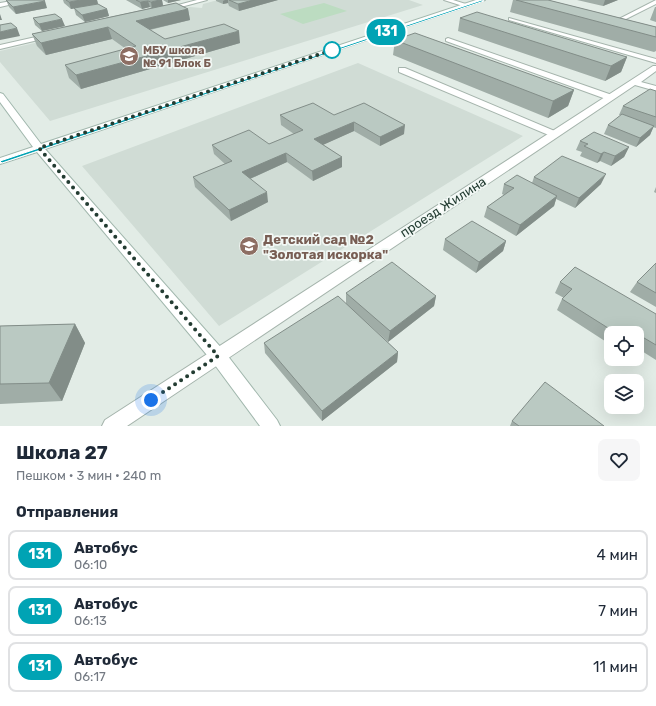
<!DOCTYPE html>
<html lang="ru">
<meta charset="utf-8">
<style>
:root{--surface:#fff;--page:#f6f6f7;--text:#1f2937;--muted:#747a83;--line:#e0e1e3}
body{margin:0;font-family:Rubik,sans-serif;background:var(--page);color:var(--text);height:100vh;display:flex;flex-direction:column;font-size:15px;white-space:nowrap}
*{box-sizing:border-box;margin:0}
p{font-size:13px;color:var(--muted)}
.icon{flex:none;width:22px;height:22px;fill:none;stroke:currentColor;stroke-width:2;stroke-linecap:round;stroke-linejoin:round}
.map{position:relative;height:426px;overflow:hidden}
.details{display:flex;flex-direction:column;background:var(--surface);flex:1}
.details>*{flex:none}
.badge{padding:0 8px;border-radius:13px;font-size:14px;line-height:26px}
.tools{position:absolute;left:604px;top:326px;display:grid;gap:8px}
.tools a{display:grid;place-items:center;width:40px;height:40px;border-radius:8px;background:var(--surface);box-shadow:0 4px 16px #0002;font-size:20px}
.you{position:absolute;width:20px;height:20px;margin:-10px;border:3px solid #fff;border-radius:50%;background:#1a73e8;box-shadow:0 0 0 6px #1a73e833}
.map>.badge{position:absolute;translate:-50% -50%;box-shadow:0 0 0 2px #fff}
h2{padding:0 16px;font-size:15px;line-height:36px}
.round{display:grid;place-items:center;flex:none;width:42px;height:42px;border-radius:8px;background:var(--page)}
.headline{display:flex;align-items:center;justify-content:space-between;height:68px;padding:0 16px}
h1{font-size:19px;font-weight:700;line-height:30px}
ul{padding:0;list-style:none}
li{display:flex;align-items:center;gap:12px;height:50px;margin:0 8px 6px;padding:0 8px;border:2px solid var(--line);border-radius:8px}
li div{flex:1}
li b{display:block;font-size:15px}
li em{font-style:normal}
li .badge{min-width:44px;font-weight:700;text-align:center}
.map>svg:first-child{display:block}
</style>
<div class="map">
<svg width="656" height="426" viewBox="0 0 656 426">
<rect width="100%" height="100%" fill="#e2ece6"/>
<path fill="#d0dcd5" d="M218,0h191l14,5 -373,116 -50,-59v-11l190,-44 12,1 1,-4z
M358,63l165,73 -304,190 -137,-160z"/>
<path fill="#bcdcc1" d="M324,3l23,8 -44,13 -23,-10z"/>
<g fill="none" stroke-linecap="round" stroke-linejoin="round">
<g stroke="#a5b4ac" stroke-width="2">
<path id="lane" d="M444,0h9l16,5 -3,2z
M656,0v4l-36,18 -5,-1z
M509,18l147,41v4l-147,-43z
M448,38l164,57 1,2 -1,2h-6l-160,-58v-2z
M399,68h6l152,64 1,2 -1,2h-6l-152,-64z"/>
</g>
<g stroke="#a5b4ac" stroke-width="2">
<path id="street" d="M18,0h12l-30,7v-4z
M197,0h10l-41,11 -3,-2z
M49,34l2,1v2l-51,12v-4z
M653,66h3v5l-15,11 15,4v5l-21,-6 -508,341h-25l3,-6z"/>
</g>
<g stroke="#a1b7ad" stroke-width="2">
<path id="secondary" d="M476,0h9l-440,149 179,202 53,69 3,6h-20l-48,-65 -175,-209 -37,12v-6l33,-11 -33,-45v-9l3,1 38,50z"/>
</g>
<use href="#lane" fill="#fff" fill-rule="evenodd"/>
<use href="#street" fill="#fff" fill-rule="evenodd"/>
<use href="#secondary" fill="#fff" fill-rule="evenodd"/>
</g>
<path fill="#a0ada7" d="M6,0l41,8 -31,6 -7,-7z
M63,0h34l1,4 -27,5 -7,-6z
M126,0h36l1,5 25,4 2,11 -40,10 15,9 75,4 -159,46 -12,-11 -4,-13 61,-16 -14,-10 -66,16 -9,-9 -5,-12 119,-26 -1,-1 -8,2z
M163,0h18l-13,3z
M216,0h62l-39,11 -10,-5 -1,-3 -5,1 -7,-3z
M513,0h35l108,27v24l-2,1 -144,-40z
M577,0h41l-15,6z
M655,7h1v15l-6,-2z
M74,8l33,1 2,7 -24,6 -9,-7z
M33,18l32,8 -23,5 -7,-6z
M460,18l167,39 -6,15 -16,9 -147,-50z
M395,40l179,50 -6,16 -20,12 -155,-63z
M656,91v37l-3,-1 -3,8 -14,12 -32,-13 4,-9 13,-10h-2l4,-9z
M280,115h54l70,19 -24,12 -26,-15 -32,14 20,12v10l-29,14 -26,-19 -37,17 18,23 -37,19 -36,-34 -2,-10 32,-13 -11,-10 -2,-9 57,-1 25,-10 -13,-9z
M580,141l49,6 -5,10 -13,9 -11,-5 -3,2 -17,-7 2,-4 -6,-2z
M534,177l67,7 -26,24 -19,-9 -2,7 -38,30 -32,-19 3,-10 17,-12 -2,-1 2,-10 28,-1z
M656,187v6l-2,-1z
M445,239l61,2 -3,10 -27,22 -33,-23z
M656,263v44l-26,-15 7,-10z
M560,282l96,32v46l-19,-12v-15h-26v12l-54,-35 5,-11 2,-1 -9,-5z
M346,293l90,3 -2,10 -46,36 -28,-26 38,36 -1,10 -75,59 -57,-68 -1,-10 82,-40z
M75,324l10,19 -23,58 -62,3v-78z
M512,421l92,5h-94z"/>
<path fill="#828d88" d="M81,0h16l1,4 -27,5 -2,-7z
M160,0h2l1,6 -11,3 -1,-7z
M168,0h13l-13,3z
M225,0h3v3l-5,1v-3z
M253,0h25l-39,11 -1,-7z
M605,0h13l-15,6z
M45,1l2,7 -31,6 -3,-7z
M148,1l2,6 -8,2 -2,-7z
M107,9l2,7 -24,6 -3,-7z
M188,9l2,11 -51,12 -3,-11z
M0,14l2,6h-2z
M62,19l3,7 -23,5 -3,-7z
M108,27l4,12 -66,16 -5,-12z
M17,28l3,8 -20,4v-8z
M239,31l1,12 -159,46 -5,-14z
M627,57l-6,15 -16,9 6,-15z
M574,90l-6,16 -20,12 5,-17z
M354,122v9l-40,18v-10z
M405,125l-1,9 -24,12v-9z
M654,126l-4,9 -14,12 4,-9z
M629,147l-5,10 -13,9 4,-10z
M604,152l-4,9 -3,2 4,-9z
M286,153l1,9 -44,20 -1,-10z
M342,157v10l-29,14 -1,-10z
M606,174l-5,10 -26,24 4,-10z
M267,192l1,10 -37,19 -2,-11z
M557,196l-3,10 -38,30 4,-11z
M506,241l-3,10 -27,22 3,-11z
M436,296l-2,10 -46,36 2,-11z
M75,324l10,19 -23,58 -13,-18z
M398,352l-1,10 -75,59v-10z"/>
<path fill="#bac9c2" stroke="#828d88" d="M6,0h37l2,1 -32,6z
M66,0h15l-12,2z
M136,0h24l-9,2 -3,-1 -8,1z
M229,0h24l-15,4z
M516,0h32l108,27v10z
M176,3l12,6 -52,12 29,18 59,-15 15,7 -163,44 -11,-10 71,-19 -28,-19 -67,16 -9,-9z
M98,4l9,5 -25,6 -8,-7z
M477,12l150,45 -16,9 -151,-48z
M55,14l7,5 -23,5 -6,-6z
M11,23l6,5 -17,4v-7z
M415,33l159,57 -21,11 -158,-61z
M650,89l6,2v26l-33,-11z
M313,103l21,12 30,-12 41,22 -25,12 -26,-15 -40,17 28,18 -30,14 -26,-18 -44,19 25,20 -38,18 -36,-33 39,-16 -20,-16 37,-15 20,14 34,-14 -23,-15z
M622,114l32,12 -14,12 -32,-13z
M594,132l35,15 -14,9 -11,-4 -3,2 -17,-8 4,-2 -8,-3z
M562,156l44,18 -27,24 -45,-21z
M517,175l40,21 -37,29 -33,-18 27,-19 -10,-4z
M472,221l34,20 -27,21 -34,-23z
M392,262l44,34 -46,35 -44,-38z
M656,263v30l-19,-11z
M575,267l81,47v31l-22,-13 -1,1h-17l-54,-34 10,-10 -12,-7z
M338,296l60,56 -76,59 -58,-68z
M75,324l-26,59 -49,1v-58z
M545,382l59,44h-85l-7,-5z"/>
<path fill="#00a3b4" stroke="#fff" d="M482,0l2,1 -482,162 -2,-2z"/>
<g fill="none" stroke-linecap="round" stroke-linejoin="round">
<path stroke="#233c32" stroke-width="4" stroke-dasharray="0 7.2" d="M151,400l67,-44 -179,-208 293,-98"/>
</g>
<defs>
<g id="school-disc" transform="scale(1)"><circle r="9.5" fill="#8d6e63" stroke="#f2f8f5"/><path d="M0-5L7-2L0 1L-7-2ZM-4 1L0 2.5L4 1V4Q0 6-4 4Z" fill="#fff"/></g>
</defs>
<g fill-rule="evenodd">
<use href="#school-disc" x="129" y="56"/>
<use href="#school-disc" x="249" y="246"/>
</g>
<circle fill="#fff" stroke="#00a3b4" stroke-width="2" cx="332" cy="50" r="8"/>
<g text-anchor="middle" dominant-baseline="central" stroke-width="3.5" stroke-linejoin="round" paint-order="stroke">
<g font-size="11" font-weight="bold" fill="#785e54" stroke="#f2f8f5" text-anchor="start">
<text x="143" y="50">МБУ школа<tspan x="143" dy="13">№ 91 Блок Б</tspan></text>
</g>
<g font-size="13" fill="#233c32" stroke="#f2f8f5">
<text transform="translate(443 207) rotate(-33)">проезд Жилина</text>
</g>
<g font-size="13" font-weight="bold" fill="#785e54" stroke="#f2f8f5" text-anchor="start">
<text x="263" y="239">Детский сад №2<tspan x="263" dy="15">"Золотая искорка"</tspan></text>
</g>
</g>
</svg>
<div class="tools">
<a><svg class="icon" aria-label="locate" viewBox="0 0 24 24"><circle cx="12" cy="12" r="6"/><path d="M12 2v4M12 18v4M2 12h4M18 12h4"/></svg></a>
<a><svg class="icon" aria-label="layers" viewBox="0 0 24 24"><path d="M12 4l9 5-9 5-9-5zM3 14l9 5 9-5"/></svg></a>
</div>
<div class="you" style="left:151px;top:400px"></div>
<b class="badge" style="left:386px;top:32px;background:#00a3b4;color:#fff">131</b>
</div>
<section class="details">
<div class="headline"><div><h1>Школа 27</h1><p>Пешком · 3 мин · 240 m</p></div><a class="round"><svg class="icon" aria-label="heart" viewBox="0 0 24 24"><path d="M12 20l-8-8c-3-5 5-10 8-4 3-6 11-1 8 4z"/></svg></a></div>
<h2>Отправления</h2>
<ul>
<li><span class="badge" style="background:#00a3b4;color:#fff">131</span><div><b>Автобус</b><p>06:10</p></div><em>4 мин</em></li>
<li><span class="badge" style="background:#00a3b4;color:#fff">131</span><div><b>Автобус</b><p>06:13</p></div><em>7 мин</em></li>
<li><span class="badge" style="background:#00a3b4;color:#fff">131</span><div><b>Автобус</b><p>06:17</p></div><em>11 мин</em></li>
</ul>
</section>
